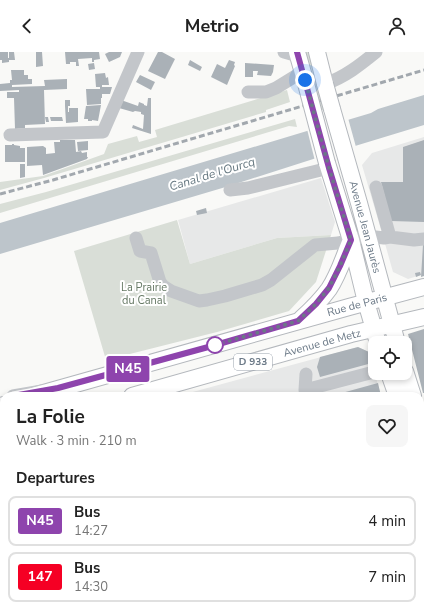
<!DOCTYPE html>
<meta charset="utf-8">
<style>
:root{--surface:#fff;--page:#f6f6f6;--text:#222;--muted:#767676;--line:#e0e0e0}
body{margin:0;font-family:"Nunito Sans",sans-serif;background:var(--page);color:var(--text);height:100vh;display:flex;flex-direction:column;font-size:15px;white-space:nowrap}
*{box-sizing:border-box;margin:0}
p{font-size:13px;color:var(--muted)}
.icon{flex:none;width:22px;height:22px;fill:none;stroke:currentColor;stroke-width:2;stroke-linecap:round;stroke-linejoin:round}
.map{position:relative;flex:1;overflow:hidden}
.drawer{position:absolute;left:0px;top:340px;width:424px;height:224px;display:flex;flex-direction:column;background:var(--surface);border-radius:12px 12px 0 0;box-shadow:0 2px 6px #0003}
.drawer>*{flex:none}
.badge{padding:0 8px;border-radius:3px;font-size:14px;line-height:26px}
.buttons{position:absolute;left:368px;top:284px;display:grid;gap:8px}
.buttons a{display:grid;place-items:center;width:44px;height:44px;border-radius:8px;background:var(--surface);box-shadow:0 2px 6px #0003;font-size:20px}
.you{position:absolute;width:20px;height:20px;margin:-10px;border:3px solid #fff;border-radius:50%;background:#1a73e8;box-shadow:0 0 0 6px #1a73e833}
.map>.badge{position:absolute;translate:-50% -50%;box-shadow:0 0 0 2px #fff}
h2{padding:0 16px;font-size:15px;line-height:36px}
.round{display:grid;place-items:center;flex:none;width:42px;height:42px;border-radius:8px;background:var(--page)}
.overview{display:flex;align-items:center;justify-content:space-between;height:68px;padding:0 16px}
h1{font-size:19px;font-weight:700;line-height:30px}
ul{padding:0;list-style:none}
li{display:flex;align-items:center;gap:12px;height:50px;margin:0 8px 6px;padding:0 8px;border:2px solid var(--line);border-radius:8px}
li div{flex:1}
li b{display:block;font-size:15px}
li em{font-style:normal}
li .badge{min-width:44px;font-weight:700;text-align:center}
header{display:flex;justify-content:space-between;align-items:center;height:52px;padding:0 16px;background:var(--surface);font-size:18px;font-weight:700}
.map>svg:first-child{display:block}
</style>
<header><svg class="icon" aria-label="back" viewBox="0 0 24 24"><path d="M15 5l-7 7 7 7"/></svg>Metrio<svg class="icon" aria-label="person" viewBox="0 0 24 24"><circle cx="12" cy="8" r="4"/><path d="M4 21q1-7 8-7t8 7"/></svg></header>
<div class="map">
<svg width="424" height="564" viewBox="0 0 424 564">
<rect width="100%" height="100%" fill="#f9f9f7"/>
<path fill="#e7e8e8" d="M424,85v137l-16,5 -15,-7 -11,-39 -20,-68 10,-12z
M321,126l14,44 -4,13 -54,3 -87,26 -12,-44z
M358,295l11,5 12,44h-203z
M4,392v168h416v-120l4,18v106h-424v-171z"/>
<path fill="#d9ded7" d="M305,0h3l16,58h-4z
M287,38l3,12 -24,8v2l-222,66 -44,12v-8l43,-6 61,-22 4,-10 29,-8 2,6 18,-5 -2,-7z
M295,67l2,8 -8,-1 -289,87v-9l46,-12z
M177,168l13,44 87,-26 54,-3 -15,47 -27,29 -72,21 -111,28 -32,-109z
M130,560h25l15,4h-28z
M210,560h52l30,4h-65z"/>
<path fill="#bdc5cb" d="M424,43v30l-92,28 -103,33 -229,68v-31l307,-92 17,-4 47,-14 7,-4z"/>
<path fill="#f9f9f7" d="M348,66l8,29 -41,14 -8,-32 17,-4z"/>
<path fill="#aab1b7" d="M0,0h8v6h1v-6h5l1,8h-6v2l-7,1v-3h-2z
M36,0h6l1,14 -7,1z
M65,0h34l1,7 -6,1v2h-2v-4l-14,1 1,7h-3v-4h-6v2h-4z
M109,0h13l-2,5 -11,5 -4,-8z
M158,0h4l13,7 -10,20 -17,-8z
M190,8l12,7 -2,4 -12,-6z
M229,8l6,2 -1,3 1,1 -8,19 -16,-8 6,-13 8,4z
M94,11l1,6 -6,1 -1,-6z
M245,11l29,2 -1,7 -2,4 -14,-1 1,-4h-5v6h-8z
M11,18h13v5h4v4h4v5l-20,1v2l33,-1 -1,-6 23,-1v10l-23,1 1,34 -20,1v3l-10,1 -1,-31h-7v-6h12v-2l-19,1v-7l10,-1v-3h2z
M105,21l1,5 2,-1 1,8h-7v2h10l-2,7h-8v4h-1v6l-14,1 -1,-16h14v-2h-4l-1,-13z
M140,23l15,7 -4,8 -15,-8z
M148,46h3v36l-19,-6 1,-3 10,4 1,-14 -3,-1v-2l-6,-1 -2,1 -14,-4 2,-8 17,6 1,-4 5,2v1l3,1z
M65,48h5v6h-2v6h1v-4h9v14l-12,1 -1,-17z
M101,53l-3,16 -6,-1v1h-4v-2h-4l2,-13z
M45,65h3l1,5h-3z
M50,65h12l1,4h-12z
M60,88h15l1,12 5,-1 1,2 5,-1v5h1l-1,2 -44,16 -1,-10 -15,1v-19l16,-1 3,2v6l9,-1 -1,-11h6z
M424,88v82l-33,-1 -10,-39h22v-35z
M88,89v9l-10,1 -1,-9z
M12,92h2v1l6,1v2h5v14h-20v-17h7z
M20,112h5v13l-5,1z
M206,156l1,5 -10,2 -1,-4z
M423,193h1v31l-3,1z
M420,220l1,3 -5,2 -1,-4z
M424,277v64h-1l-15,-59z
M358,295l11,5 3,11 -52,14 -3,-10 3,-10z
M378,331l3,13h-50z
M420,461h4v32h-4z
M420,510h4v27l-4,-1z"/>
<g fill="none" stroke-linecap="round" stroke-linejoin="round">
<g stroke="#b4b8bd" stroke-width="18">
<path id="major" d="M297,0l8,28
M317,0l8,32
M332,57l27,94 38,140
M327,111l24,77 15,62 12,41
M301,267c10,-9 20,-19 28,-30 10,-15 15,-33 22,-49
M405,319l8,25
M389,321l8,23
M33,344l316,-89 75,-20
M132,344l219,-62 73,-17
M0,354l4,-1
M420,365l4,12
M0,378l4,-1
M420,413l4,16"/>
</g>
<path stroke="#c3c6ca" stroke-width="13" d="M284,0l14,4
M325,32c20,-7 35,-19 51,-32
M248,40h18l10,-4 26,-16
M10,83l93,-3 35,-80
M376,135l14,50
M230,138l18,-2 81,-20
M136,186l4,13 11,2 9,29 3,4 8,5 28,10 8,-1 18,-4 37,-11 9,-5 44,-35 23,-2 29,-7 17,2 6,-1 24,3 10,-1
M306,322l-1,16 1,6
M305,338l65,-17
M13,344l29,-5
M0,418l4,-5
M0,440l4,5
M420,501h3"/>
<use href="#major" stroke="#fff" stroke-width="16"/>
<path stroke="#a2a8ae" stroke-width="3" stroke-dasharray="6 3" stroke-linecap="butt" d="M0,142l53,-14 371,-110
M0,474l4,2
M0,480l4,2
M0,552l4,2
M420,558h4
M0,560l9,4
M18,560l8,4
M298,560l56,4"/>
<g stroke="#b4b8bd" stroke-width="18" stroke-linecap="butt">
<path id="major-bridge" d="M305,28l22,83
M325,32l7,25"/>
</g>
<use href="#major-bridge" stroke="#fff" stroke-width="16"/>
</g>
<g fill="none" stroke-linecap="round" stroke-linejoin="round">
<g stroke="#fff" stroke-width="9">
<path id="line" d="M13,344l45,-8 154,-42 86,-25 18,-17 13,-16 11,-22 11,-26 -22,-72 -32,-116"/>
</g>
<use href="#line" stroke="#8e44ad" stroke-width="6"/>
<path stroke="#6a7886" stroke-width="4" stroke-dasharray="0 7.2" d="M215,293l-3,1 86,-25 18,-17 13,-16 11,-22 11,-26 -22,-72 -24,-88"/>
</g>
<circle fill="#fff" stroke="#8e44ad" stroke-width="2" cx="215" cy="293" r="8"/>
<g text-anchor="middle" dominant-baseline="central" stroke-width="4" stroke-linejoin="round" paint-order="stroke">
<rect fill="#fff" stroke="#97a0aa" stroke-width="1" x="234" y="302" width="38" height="16" rx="3"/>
<g font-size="10" font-weight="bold" fill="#6a7886">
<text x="253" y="310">D 933</text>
</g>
<g font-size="11" fill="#6a7886" stroke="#fff">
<text transform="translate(365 175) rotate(75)">Avenue Jean Jaurès</text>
<text transform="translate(357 253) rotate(-15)">Rue de Paris</text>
<text transform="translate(322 291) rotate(-15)">Avenue de Metz</text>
</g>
<g font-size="11" fill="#667965" stroke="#fff">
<text x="144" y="235">La Prairie<tspan x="144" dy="13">du Canal</tspan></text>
</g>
<g font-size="12" font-style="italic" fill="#667881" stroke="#fff">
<text transform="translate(212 122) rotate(-17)">Canal de l'Ourcq</text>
</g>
</g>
</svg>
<div class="buttons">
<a><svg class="icon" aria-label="locate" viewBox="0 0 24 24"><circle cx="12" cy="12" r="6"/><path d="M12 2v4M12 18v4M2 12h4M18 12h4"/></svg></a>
</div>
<div class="you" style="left:305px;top:28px"></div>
<b class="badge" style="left:128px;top:317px;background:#8e44ad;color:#fff">N45</b>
<section class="drawer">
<div class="overview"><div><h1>La Folie</h1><p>Walk · 3 min · 210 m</p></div><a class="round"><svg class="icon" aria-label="heart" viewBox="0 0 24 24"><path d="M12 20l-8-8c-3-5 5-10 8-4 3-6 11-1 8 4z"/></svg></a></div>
<h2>Departures</h2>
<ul>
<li><span class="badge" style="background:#8e44ad;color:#fff">N45</span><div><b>Bus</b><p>14:27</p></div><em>4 min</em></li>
<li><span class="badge" style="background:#f50024;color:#fff">147</span><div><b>Bus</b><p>14:30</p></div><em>7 min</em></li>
</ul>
</section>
</div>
